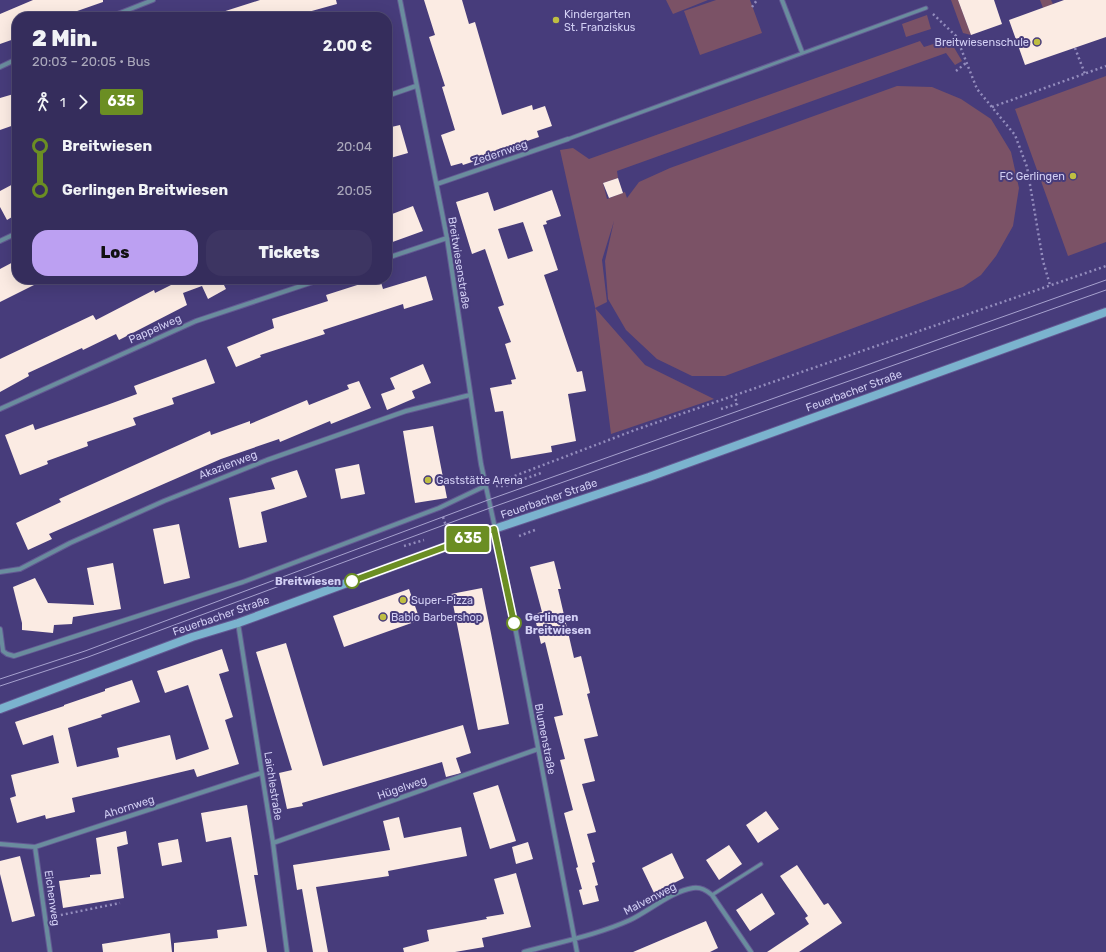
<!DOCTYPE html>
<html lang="de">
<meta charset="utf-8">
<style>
:root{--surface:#352d5c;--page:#3d3562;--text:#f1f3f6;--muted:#aaa8bb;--line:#4f4972;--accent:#bca0f2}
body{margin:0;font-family:Rubik,sans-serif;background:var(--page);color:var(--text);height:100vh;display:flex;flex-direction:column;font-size:15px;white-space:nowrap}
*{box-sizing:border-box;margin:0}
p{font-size:13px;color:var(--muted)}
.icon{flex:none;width:22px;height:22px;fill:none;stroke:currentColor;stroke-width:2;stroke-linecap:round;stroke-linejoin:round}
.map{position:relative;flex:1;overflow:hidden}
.drawer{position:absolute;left:12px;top:12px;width:380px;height:272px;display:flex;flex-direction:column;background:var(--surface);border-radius:16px;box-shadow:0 4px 16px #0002,0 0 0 1px var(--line)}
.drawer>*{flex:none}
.badge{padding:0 8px;border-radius:3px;font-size:14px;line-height:26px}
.map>.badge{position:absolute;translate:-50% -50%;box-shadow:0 0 0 2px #fff}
.legs{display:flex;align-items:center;gap:6px;height:44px;padding:0 20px;font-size:13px}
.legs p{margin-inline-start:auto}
.overview{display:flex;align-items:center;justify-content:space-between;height:68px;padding:0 20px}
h1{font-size:22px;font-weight:800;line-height:30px}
.primary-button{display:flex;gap:8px;margin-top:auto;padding:8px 20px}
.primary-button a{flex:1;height:46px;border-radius:16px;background:var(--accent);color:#111;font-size:16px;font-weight:800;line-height:46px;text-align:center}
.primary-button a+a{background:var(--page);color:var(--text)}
ul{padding:0 20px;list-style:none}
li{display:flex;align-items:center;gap:14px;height:44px;font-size:15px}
li i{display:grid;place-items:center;width:6px;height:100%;margin:0 5px;background:currentColor}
li i::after{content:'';width:10px;height:10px;margin:-5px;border:3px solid;border-radius:50%;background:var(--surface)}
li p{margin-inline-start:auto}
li:first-child i{background:linear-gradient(#0000 50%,currentColor 0)}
li:last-child i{background:linear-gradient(currentColor 50%,#0000 0)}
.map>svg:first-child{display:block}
</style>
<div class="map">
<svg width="1106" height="952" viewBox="0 0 1106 952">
<rect width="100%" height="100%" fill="#473c7b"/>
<path fill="#7b5266" d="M666,0h42l-35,14z
M716,0h34l12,33 -62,22 -16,-44z
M951,0h7l13,35 -8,-2z
M1040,0h11l2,4 -10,4z
M927,15l4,14 -25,8 -4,-13z
M949,39l13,22 -7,4 -9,-12 -329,118 1,7 -15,5 4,16 18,-7 2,6 12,-16 31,-14 227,-82 35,1 29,12 30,20 20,33 8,36 -6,38 -17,30 -15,19 -18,12 -238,89h-33l-35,-17 -31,-29 -18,-31 -3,-38 9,-40 -12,39 5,42 -12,6 50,57 69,34 -103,35 -16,-127 -35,-157 13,-2 16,11 331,-118 4,6z
M1106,76v166l-38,14 -53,-147z"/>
<path fill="#fbebe3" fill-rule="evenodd" d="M33,0h70v2l-43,15h-43v21l-17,6v-30z
M260,0h76l1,4 -47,13h-73l-1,-3z
M424,0h38l7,24 6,-2 27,93 30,-10 1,5 12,-4 7,20 -15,5 2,6 -56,19 1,2 -21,7 -1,-2 -11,3 -10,-31 14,-5 -13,-43 3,-1 -16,-49 6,-2z
M958,0h36l8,24 -31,11z
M1064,0h42v37l-81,28 -16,-45z
M17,93v31l-17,6v-32z
M400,125l8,28 -21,6v-31z
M618,178l5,15 -14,5 -6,-15z
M17,182v32l-10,6 -7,-13v-16z
M552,190l9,26 -15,5 1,3 -4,1 15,45 -14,5 33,97 5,-1 4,20 -18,3 8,47 -25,5 1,6 -41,7 -8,-48 -8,1 -5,-24 22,-4 -1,-4 5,-1 -11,-35 6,-2 -13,-35 6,-2 -19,-56 -13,5 -16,-52 32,-10 6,19zM523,222l10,29 -25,8 -10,-30z
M413,206l10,25 -36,13v-28z
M17,260v19h29l-46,23v-33z
M426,276l7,24 -29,9 -1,-5 -80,26 2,4 -65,21 1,2 -25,10 -9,-20 47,-19 -2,-9 56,-18 -2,-6 50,-16h4l3,10z
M183,279h38l5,10 -18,10 -6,-13 -19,7 4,12 -68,35 -3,-6 -33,16 -1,-2 -54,25 1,3 -29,16v-33l93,-44 3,5 58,-30 1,3z
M206,359l9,24 -43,15 2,6 -41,14 3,7 -49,17 1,4 -41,15 1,3 -28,11 -15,-40 28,-11 2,6 72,-25 30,-11 -3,-8z
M423,364l8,19 -19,8 3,7 -28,12 -6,-16 14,-5 -5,-11z
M359,381l12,27 -40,16 -1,-3 -50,21 -1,-3 -58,20 -172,75 3,5 -24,11 -12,-27 45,-21 -2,-3 151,-68 1,4 39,-14v3l57,-24 2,5 40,-16 -2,-4z
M433,426l14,72 -32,5 -12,-72z
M359,464l6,30 -24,5 -6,-30z
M297,470l10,27 -46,15 6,30 -28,6 -10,-50 46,-9 -4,-11z
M179,524l11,54 -26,6 -11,-55z
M554,561l7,28h-3l16,69 7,-2 9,37 -3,1 11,42 -14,3 11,42 -13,3 14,48 -9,2 8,28 -3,1 6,22 -3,1 4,15 -16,4 -4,-15 3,-1 -6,-21 2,-1 -14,-54 9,-3 -13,-50 5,-1 -11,-42 9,-2 -18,-73 -4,2 -7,-30 8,-2 -12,-45z
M113,563l8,46 -48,8 -1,7 -18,1 -1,8 -31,-3v-7l-9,-36 22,-9 13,25 46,2 -7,-37z
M482,588l27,136 -31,6 -27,-136z
M409,589l11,31 -76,27 -11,-31z
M286,643l37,123 140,-41 8,28 -15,5 5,15 -15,4 -4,-15 -140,41 1,3 -16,3 -8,-36 13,-3 -36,-118z
M222,649l7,22 -10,3 14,43 -8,3 14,44 -42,13 -3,-8 -122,29 3,14 -29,7 -1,-4 -28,8 -7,-25 6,-2 -5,-21 48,-12 -6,-28 -30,10 -8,-23 49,-16v-1l41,-14v-2l27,-9 8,22 -39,13 1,2 -34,11 9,39 42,-10 -2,-9 53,-13 6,25 33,-11 -21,-64 -23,8 -8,-22z
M498,785l18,56 -26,8 -17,-56z
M247,805l11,70h-4l13,77h-93v-9l44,-5 -1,-8 30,-4 -16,-89 -25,5 -5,-29z
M766,811l13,18 -21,14 -12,-18z
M399,817l5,21 57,-11 6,29 -79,15 1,5 -73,11 12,65h-15l-11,-63 -5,1 -4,-25 97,-15 -7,-29z
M126,831l2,13 -11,3 7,51 -61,10 -4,-27 31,-4v-2l11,-1 -5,-36z
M178,839l4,23 -20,4 -4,-23z
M528,842l5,17 -17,5 -4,-17z
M729,845l13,19 -23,16 -13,-20z
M672,853l12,25 -30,15 -12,-25z
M20,856l15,60 -23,6 -12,-48v-13z
M797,865l27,40 4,-2 14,20 -43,29h-32l42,-28 -4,-6 3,-2 -28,-40z
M516,873l15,54 -49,11 2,9 -29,5h-51l-1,-4 26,-7 -2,-11 60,-11 -1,-2 18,-3 -10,-35z
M762,893l13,21 -25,17 -14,-21z
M706,921l12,27 -8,4h-77z
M170,933l2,19h-69l-1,-8z"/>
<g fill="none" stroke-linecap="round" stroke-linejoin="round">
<g stroke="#635993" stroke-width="5">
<path id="lane" d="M568,139l358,-131
M712,895l49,-31"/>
</g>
<g stroke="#635993" stroke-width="6">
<path id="street" d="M400,0l47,238 34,226 23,105 73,383
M782,0l20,52
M110,17l43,-17
M0,67l17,-8
M387,96l29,-10
M437,184l131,-45
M0,241l17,-8
M387,258l60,-20
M0,409l196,-88 126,-42
M0,572l20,-3 50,-26 94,-42 103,-41 139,-49 64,-16
M238,623l35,220 14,109
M0,629l3,22 4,3 7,2 229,-74 196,-74 46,-22
M273,843l265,-94
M0,844l35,3 226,-74
M35,847l15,105
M524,952c36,-10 73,-17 106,-32 19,-9 42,-29 63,-32 8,-1 13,2 19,7l39,57"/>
</g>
<g stroke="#635993" stroke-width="10">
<path id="secondary" d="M0,709l192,-72 46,-14 256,-94 155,-52 457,-165"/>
</g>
<path stroke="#938cbd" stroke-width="2.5" stroke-dasharray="2 3" stroke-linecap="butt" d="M752,7l5,-7
M933,14l23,22 21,53 38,46 12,32 16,94 7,24
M1075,48l10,26
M956,71l10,-8
M992,107l114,-41
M721,409l16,-5 -2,-7
M496,483l139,-53 471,-164
M496,486h9l36,-13
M443,517l5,15 2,-1
M519,536l16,-6
M404,546l20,-6
M56,916l64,-13"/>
<use href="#lane" stroke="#6a8d9e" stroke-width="3"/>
<use href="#street" stroke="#6a8d9e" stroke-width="4"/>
<use href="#secondary" stroke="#7bb3ce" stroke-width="8"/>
<path stroke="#a6a1ce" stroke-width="1" d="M0,679l85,-28 403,-151 618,-220
M0,686l88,-29 402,-149 616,-218"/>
</g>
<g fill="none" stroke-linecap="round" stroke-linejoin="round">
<g stroke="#fff" stroke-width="9">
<path id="line-1" d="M352,581l142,-52 20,94"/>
</g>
<use href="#line-1" stroke="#6b8e23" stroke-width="6"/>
</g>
<g fill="#bfbe42" stroke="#473c7b" stroke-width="1.5">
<circle cx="556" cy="20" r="4"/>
<circle cx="1037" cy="42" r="4"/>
<circle cx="1073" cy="176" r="4"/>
<circle cx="428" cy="480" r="4"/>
<circle cx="403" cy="600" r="4"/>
<circle cx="383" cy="617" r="4"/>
</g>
<g fill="#fff" stroke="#6b8e23" stroke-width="2">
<circle cx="352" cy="581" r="7"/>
<circle cx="514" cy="623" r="7"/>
</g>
<g text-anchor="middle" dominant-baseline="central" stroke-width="4" stroke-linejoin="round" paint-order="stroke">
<g font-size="11" fill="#d2cff4" stroke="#473c7b" text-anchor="start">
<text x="564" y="14">Kindergarten<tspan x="564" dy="13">St. Franziskus</tspan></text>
<text x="1029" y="42" text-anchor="end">Breitwiesenschule</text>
<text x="1065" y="176" text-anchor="end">FC Gerlingen</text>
<text x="436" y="480">Gaststätte Arena</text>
<text x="411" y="600">Super-Pizza</text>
<text x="391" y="617">Bablo Barbershop</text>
</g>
<g font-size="11" fill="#d2cff4" stroke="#473c7b">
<text transform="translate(500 153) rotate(-19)">Zedernweg</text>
<text transform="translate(459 263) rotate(81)">Breitwiesenstraße</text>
<text transform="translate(155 329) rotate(-24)">Pappelweg</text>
<text transform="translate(854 391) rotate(-20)">Feuerbacher Straße</text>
<text transform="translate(228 465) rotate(-21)">Akazienweg</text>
<text transform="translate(549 499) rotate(-19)">Feuerbacher Straße</text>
<text transform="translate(221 616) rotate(-19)">Feuerbacher Straße</text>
<text transform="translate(545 739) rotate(79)">Blumenstraße</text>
<text transform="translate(273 786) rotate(81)">Laichlestraße</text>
<text transform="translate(402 788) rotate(-19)">Hügelweg</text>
<text transform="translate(129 807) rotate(-18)">Ahornweg</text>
<text transform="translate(52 898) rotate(82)">Eichenweg</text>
<text transform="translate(650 899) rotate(-27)">Malvenweg</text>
</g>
<g font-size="11" font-weight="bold" fill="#d2cff4" stroke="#473c7b" text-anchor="end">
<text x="341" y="581">Breitwiesen</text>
<text x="525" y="617" text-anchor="start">Gerlingen<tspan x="525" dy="13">Breitwiesen</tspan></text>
</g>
</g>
</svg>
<b class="badge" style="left:468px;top:539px;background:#6b8e23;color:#fff">635</b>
<section class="drawer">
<div class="overview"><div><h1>2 Min.</h1><p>20:03 – 20:05 · Bus</p></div><b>2.00 €</b></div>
<div class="legs"><svg class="icon" aria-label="walk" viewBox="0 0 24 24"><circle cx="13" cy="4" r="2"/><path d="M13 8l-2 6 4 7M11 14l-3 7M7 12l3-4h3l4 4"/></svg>1<svg class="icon" aria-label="forward" viewBox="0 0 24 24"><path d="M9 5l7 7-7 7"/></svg><b class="badge" style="background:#6b8e23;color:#fff">635</b></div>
<ul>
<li><i style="color:#6b8e23"></i><b>Breitwiesen</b><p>20:04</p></li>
<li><i style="color:#6b8e23"></i><b>Gerlingen Breitwiesen</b><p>20:05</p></li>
</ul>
<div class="primary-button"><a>Los</a><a>Tickets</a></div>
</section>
</div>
